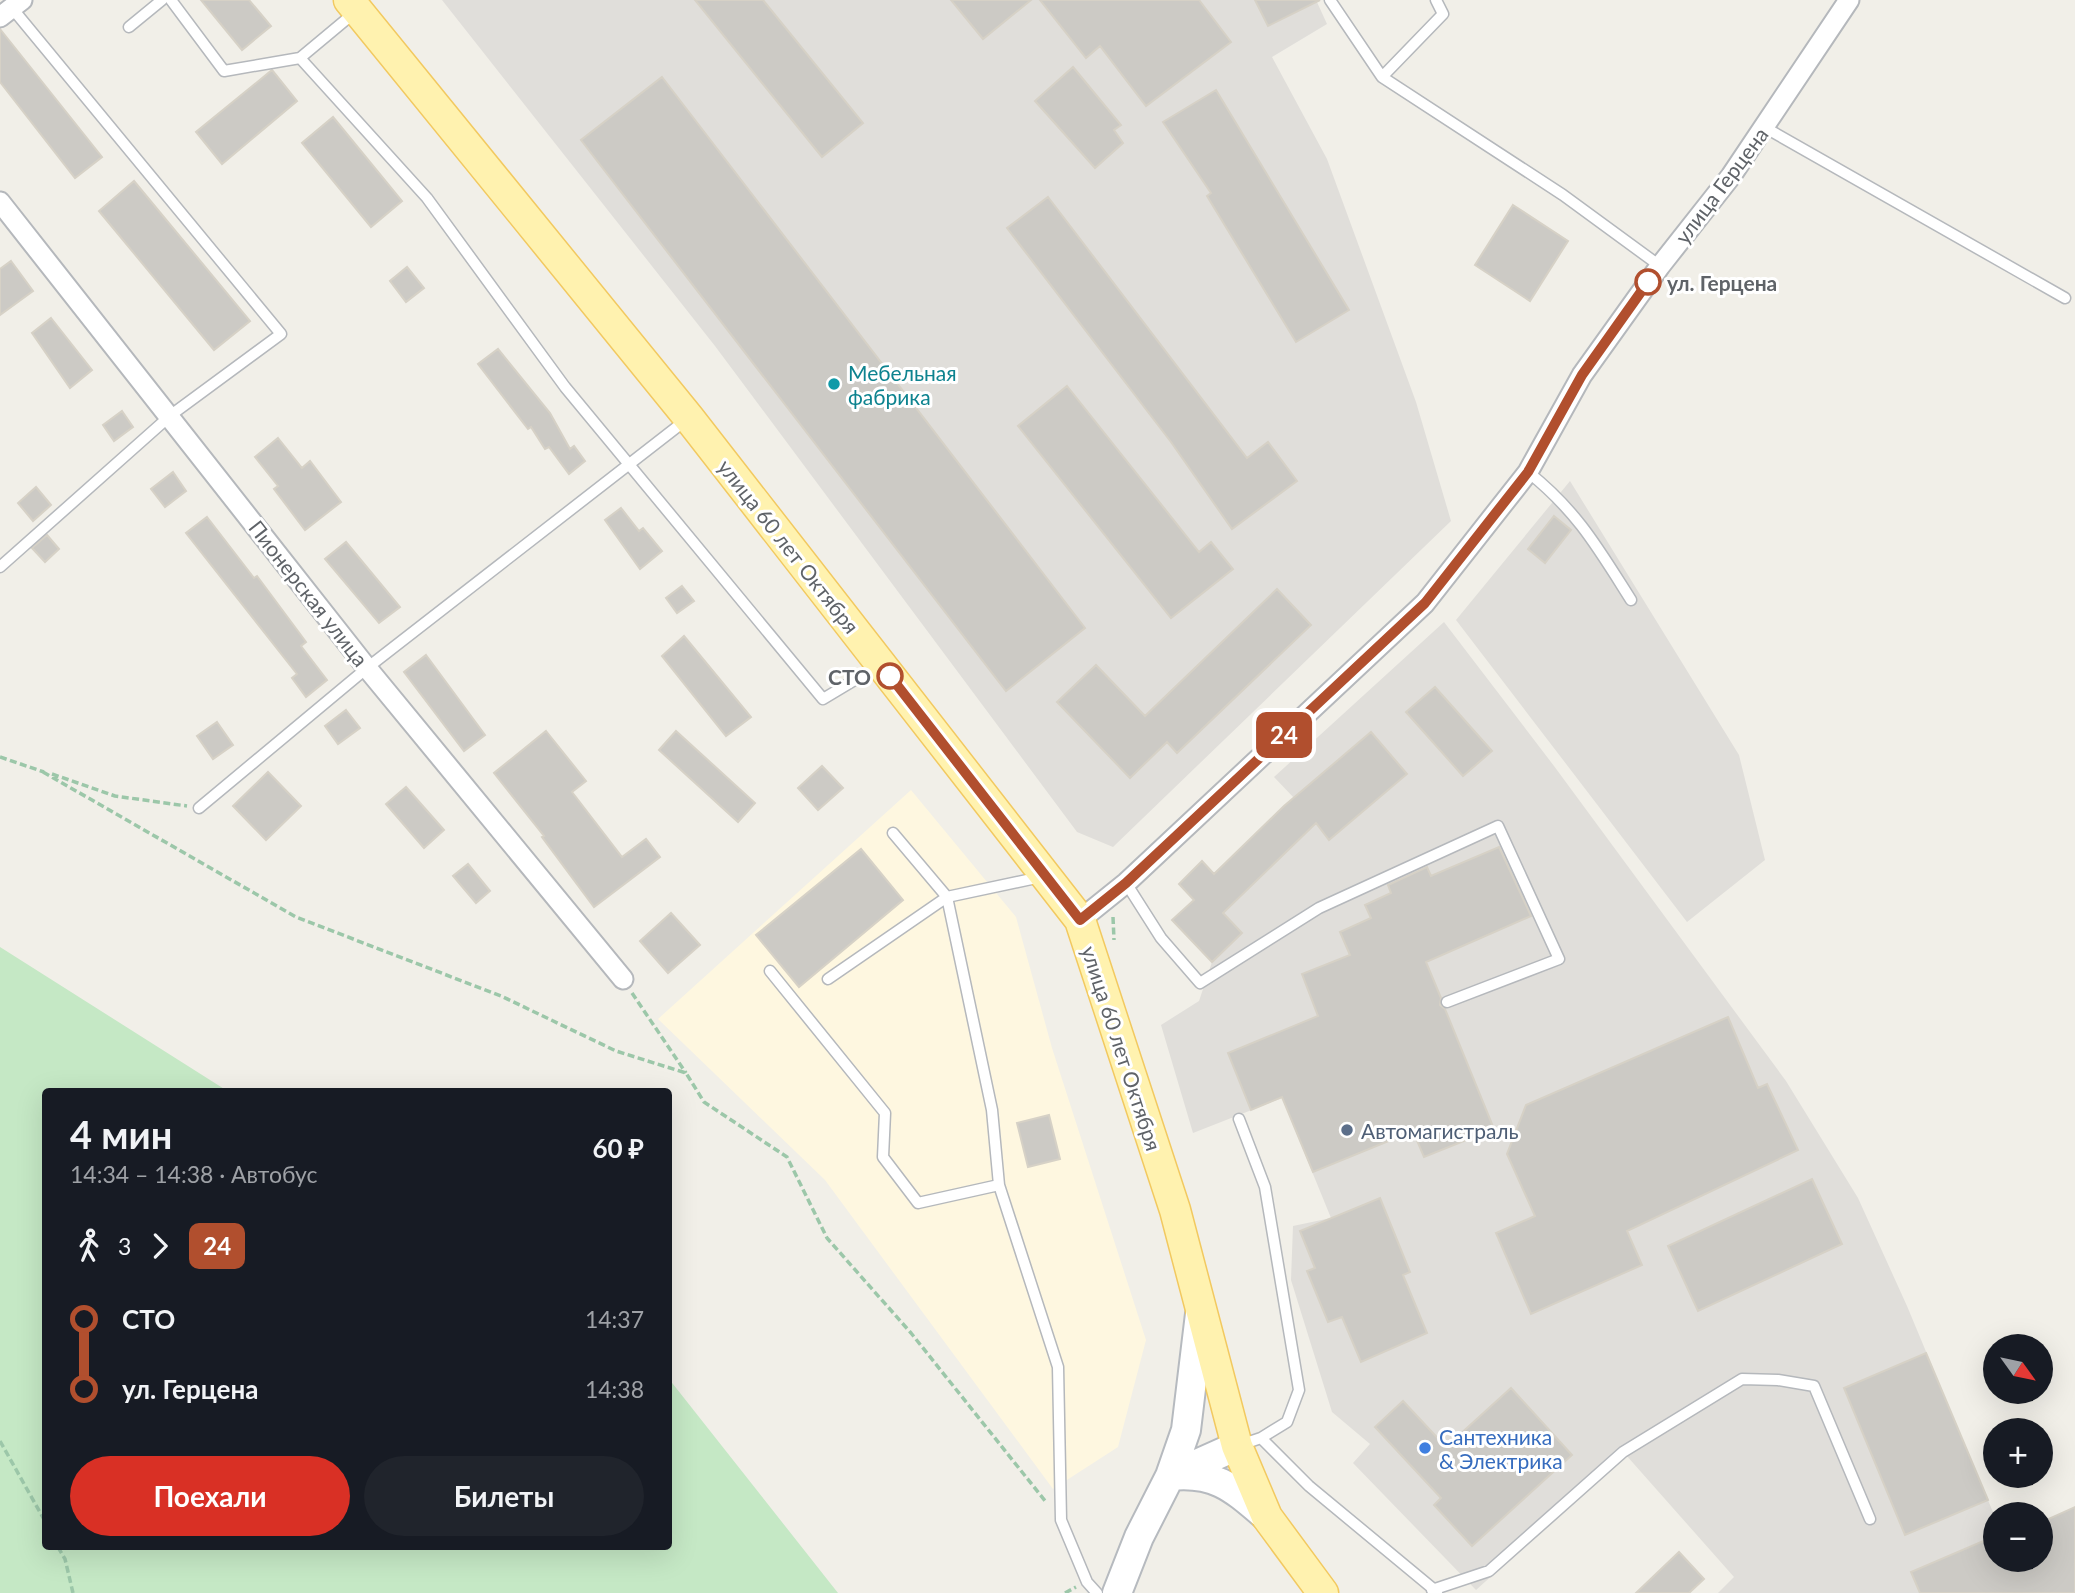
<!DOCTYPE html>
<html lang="ru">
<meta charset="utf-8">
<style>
:root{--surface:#171b24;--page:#20242c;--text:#f1f3f6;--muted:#9ea1a6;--accent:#d93025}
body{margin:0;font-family:Lato,sans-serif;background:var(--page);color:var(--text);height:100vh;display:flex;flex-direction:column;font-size:26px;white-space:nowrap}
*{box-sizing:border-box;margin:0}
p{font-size:23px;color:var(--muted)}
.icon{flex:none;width:38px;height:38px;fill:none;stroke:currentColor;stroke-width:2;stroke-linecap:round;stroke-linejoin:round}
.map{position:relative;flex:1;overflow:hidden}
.panel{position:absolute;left:42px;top:1088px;width:630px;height:462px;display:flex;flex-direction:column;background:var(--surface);border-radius:7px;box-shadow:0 7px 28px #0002}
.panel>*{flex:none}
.badge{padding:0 14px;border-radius:10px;font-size:24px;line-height:46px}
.needle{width:46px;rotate:123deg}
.fabs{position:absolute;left:1983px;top:1334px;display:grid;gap:14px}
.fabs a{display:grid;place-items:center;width:70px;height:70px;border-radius:50%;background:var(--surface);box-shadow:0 7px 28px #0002;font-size:35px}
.map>.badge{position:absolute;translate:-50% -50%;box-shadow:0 0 0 4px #fff}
.legs{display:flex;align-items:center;gap:10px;height:77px;padding:0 28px;font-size:23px}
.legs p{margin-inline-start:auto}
.head{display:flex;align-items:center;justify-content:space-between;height:119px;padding:0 28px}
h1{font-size:38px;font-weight:700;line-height:52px}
.action{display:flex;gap:14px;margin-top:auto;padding:14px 28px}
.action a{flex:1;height:80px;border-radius:42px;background:var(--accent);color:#fff;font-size:28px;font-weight:700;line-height:80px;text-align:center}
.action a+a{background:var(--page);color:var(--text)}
ul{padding:0 28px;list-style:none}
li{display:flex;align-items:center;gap:24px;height:70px;font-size:26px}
li i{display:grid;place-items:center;width:10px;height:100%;margin:0 9px;background:currentColor}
li i::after{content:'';width:18px;height:18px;margin:-9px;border:5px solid;border-radius:50%;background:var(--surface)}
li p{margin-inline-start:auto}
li:first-child i{background:linear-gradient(#0000 50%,currentColor 0)}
li:last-child i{background:linear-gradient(currentColor 50%,#0000 0)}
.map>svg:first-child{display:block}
</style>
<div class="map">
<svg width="2075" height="1593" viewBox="0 0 2075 1593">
<rect width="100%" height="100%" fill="#f1efe8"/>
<path fill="#fef7e0" d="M911,790l105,127 36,131 94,292 -28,107 -65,42 -228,-309 -167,-161z"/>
<path fill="#e0deda" d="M442,0h874l11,24 -55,33 55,102 89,243 35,119 -338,326 -36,-15 -362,-486z
M1570,481l169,274 26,105 -78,62 -231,-302z
M1444,622l110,144 232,315 72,117 49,108 88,211v42l32,34h-309l16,-16 -108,-122 -150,135 -123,-127 17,-19 -38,-32 -41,-132 2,-54 38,-8 -49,-120 -89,35 -32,-108 38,-24 13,-39 -40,-42 22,-20 -15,-16 23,-23 12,12 80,-75 -20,-21z"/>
<path fill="#c5e8c5" d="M0,947l229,145h-183v455h622l1,-168 169,214h-838z"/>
<path fill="#cccac5" stroke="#d6d1c6" stroke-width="2" d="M201,0h48l22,26 -29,24z
M695,0h68l100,123 -41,34z
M951,0h80l-48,39z
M1040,0h159l32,42 -85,64 -46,-60 -14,12z
M1255,0h65l-52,26z
M0,29l102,128 -27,21 -75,-96z
M1073,67l48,58 -7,5 9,13 -28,25 -60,-67z
M272,70l25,31 -75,63 -26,-32z
M662,77l423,551 -79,63 -425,-551z
M1216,90l133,220 -53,32 -89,-146 4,-3 -48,-71z
M333,117l69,84 -31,26 -69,-84z
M134,181l116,140 -36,29 -115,-139z
M1048,197l199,261 21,-16 29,39 -65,48 -61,-87 -164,-214z
M1513,205l55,36 -38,60 -55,-36z
M11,261l22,30 -33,24v-46z
M407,267l17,21 -18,14 -16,-21z
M51,318l41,52 -22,18 -38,-55z
M498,349l52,64 20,36 4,-3 11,15 -16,13 -20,-27 -4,2 -14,-22 -3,2 -50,-65z
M1067,386l132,166 12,-10 22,27 -62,49 -153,-192z
M122,411l11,16 -19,14 -11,-16z
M278,438l24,30 8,-7 31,41 -36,28 -31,-41 4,-3 -23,-29z
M173,472l13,19 -21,16 -14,-18z
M36,487l15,18 -18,16 -15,-18z
M621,508l18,23 4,-3 19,23 -22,18 -35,-49z
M1554,516l17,14 -26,33 -17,-14z
M207,517l47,61 3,-2 49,66 -5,4 26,34 -21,17 -14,-19 5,-4 -111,-141z
M47,535l12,14 -14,13 -13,-14z
M346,542l54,65 -21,16 -54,-64z
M682,586l12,15 -17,12 -11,-15z
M1277,589l34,36 -134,128 -10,-11 -37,36 -73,-76 39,-37 49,51z
M684,636l67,81 -25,19 -64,-80z
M426,655l59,80 -21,16 -60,-79z
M1435,687l57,64 -29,25 -57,-64z
M346,710l14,18 -22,16 -13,-18z
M217,722l16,23 -20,14 -16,-23z
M546,731l40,50 -14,11 50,65 24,-18 14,18 -66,50 -52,-70 2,-1 -50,-63z
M676,731l79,72 -17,19 -79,-72z
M1371,732l36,42 -78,66 -13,-17 -93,90 19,20 -30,29 -40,-42 22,-20 -15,-16 23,-23 12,13 70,-68z
M822,766l21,22 -25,22 -20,-22z
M268,772l33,34 -35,34 -33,-34z
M406,787l38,43 -20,18 -38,-44z
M1499,847l32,69 -105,46 15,36 -1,7 5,4 49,120 -70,28 -11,-26 -100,41 -31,-75 -31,13 -23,-57 90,-37 -16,-42 48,-19 -10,-23 31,-14 -6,-13 26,-12 -3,-8 39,-18 4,9z
M861,849l42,51 -104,87 -43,-52z
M468,864l22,27 -14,12 -23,-27z
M671,913l29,32 -32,28 -28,-32z
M1728,1017l30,71 9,-4 31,66 -171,81 15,34 -111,49 -35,-81 39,-17 -28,-62 19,-49z
M1049,1115l11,44 -32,8 -11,-44z
M1812,1179l30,65 -144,67 -30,-65z
M1380,1198l30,74 -7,3 24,58 -66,29 -19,-45 -14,5 -21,-51 8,-3 -15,-37z
M1926,1353l62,147 -83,35 -61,-147z
M1511,1388l61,67 -100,91 -38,-41 7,-7 -66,-71 28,-26 43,46z
M2075,1507v86h-155l-9,-21 84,-36v23h45v-36z
M1679,1552l25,27 -15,14h-53z"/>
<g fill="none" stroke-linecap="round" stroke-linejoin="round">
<g stroke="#b5b8bc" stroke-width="13">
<path id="lane" d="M171,0l53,71 76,-13
M1330,0l52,77
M1436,0l7,14 -61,63 181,118 97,71
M354,13l-54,45 127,140 138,189 258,312 55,-33
M129,27l33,-27
M1764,127l301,171
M1528,472c49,39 70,76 103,128
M0,567l171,-152 110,-81 -269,-326
M199,808l168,-140 319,-248
M893,833l54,64 45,213 7,75 59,182 3,153 26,62 10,11
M1126,883l35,55 39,45 119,-75 179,-82 61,133 -112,43
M770,971l115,142 -2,44 35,46 81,-18
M828,979l119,-82 94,-20
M1239,1119l26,68 34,203 -12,32 -26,16 -21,7
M1261,1438l48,48 128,106
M1432,1590l57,-19 134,-119 119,-73 36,1 36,6 56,133"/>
</g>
<g stroke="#b5b8bc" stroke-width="23">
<path id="street" d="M0,17l22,-17
M0,202l367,466 256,311
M1080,920l46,-37 299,-280 103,-131 54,-97 78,-109 71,-90 118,-176"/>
</g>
<g stroke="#b6babf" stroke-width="32">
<path id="secondary" d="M1200,1314l-14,116 -16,46c46,-5 64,13 97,41
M1117,1593l22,-56 31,-61 67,-30"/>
</g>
<g stroke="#f2c960" stroke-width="33">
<path id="primary" d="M349,0l340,418 391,502 95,290 62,236 30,71 56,76"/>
</g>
<path stroke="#9cc7a9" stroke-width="3.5" stroke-dasharray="7 3.5" stroke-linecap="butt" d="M0,757l44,15
M43,772l253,145 205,79 115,55 70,22 18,29 83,55 40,81 84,95 135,169
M52,774l63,22 72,10
M1113,917l1,23
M632,993l54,80
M0,1441l46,82
M58,1547l7,12 8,34
M1065,1593l11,-6"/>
<use href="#lane" stroke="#fff" stroke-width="10"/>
<use href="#street" stroke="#fff" stroke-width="19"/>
<use href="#secondary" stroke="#fff" stroke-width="28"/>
<use href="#primary" stroke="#fff2af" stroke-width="30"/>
</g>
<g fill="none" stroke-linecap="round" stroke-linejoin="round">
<g stroke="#fff" stroke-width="16">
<path id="line-1" d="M890,676l190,244 46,-37 299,-280 103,-131 54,-97 66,-93"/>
</g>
<use href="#line-1" stroke="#b14f2e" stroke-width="10"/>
</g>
<g fill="#fff" stroke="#b14f2e" stroke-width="3.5">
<circle cx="1648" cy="282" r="12"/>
<circle cx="890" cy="676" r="12"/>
</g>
<circle fill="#0f9aa8" stroke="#fff" stroke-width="2.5" cx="834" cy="384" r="7"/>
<circle fill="#5c6f8a" stroke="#fff" stroke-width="2.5" cx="1347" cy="1130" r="7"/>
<circle fill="#3f7fe0" stroke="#fff" stroke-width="2.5" cx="1425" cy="1448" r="7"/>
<g text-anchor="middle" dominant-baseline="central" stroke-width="6" stroke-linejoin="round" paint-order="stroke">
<g font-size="21" fill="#5f6368" stroke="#fff">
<text transform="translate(1721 185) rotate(-53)">улица Герцена</text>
<text transform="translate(789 546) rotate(52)">улица 60 лет Октября</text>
<text transform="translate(309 593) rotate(52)">Пионерская улица</text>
<text transform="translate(1122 1048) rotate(72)">улица 60 лет Октября</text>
</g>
<g font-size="21" font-weight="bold" fill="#5f6368" stroke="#fff" text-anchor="start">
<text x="1667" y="282">ул. Герцена</text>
<text x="871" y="676" text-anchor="end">СТО</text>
</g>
<g font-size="21" fill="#0d838f" stroke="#fff" text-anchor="start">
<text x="848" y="372">Мебельная<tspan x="848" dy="24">фабрика</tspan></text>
</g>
<g font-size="21" fill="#4e5e75" stroke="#fff" text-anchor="start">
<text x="1361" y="1130">Автомагистраль</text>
</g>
<g font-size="21" fill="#366cbe" stroke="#fff" text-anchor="start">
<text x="1439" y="1436">Сантехника<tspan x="1439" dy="24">&amp; Электрика</tspan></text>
</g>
</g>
</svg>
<div class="fabs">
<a><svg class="needle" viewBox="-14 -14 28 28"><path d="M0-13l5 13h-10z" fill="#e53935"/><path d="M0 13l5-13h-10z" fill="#9ea1a6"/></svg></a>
<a>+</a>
<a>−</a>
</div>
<b class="badge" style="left:1284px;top:735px;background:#b14f2e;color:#fff">24</b>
<section class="panel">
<div class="head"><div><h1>4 мин</h1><p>14:34 – 14:38 · Автобус</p></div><b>60 ₽</b></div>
<div class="legs"><svg class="icon" aria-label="walk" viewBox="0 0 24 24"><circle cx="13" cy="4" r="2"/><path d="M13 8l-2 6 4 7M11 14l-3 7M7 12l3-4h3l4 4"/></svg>3<svg class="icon" aria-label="forward" viewBox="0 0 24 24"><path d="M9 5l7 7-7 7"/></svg><b class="badge" style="background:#b14f2e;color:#fff">24</b></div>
<ul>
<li><i style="color:#b14f2e"></i><b>СТО</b><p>14:37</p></li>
<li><i style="color:#b14f2e"></i><b>ул. Герцена</b><p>14:38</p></li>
</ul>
<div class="action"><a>Поехали</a><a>Билеты</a></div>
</section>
</div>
